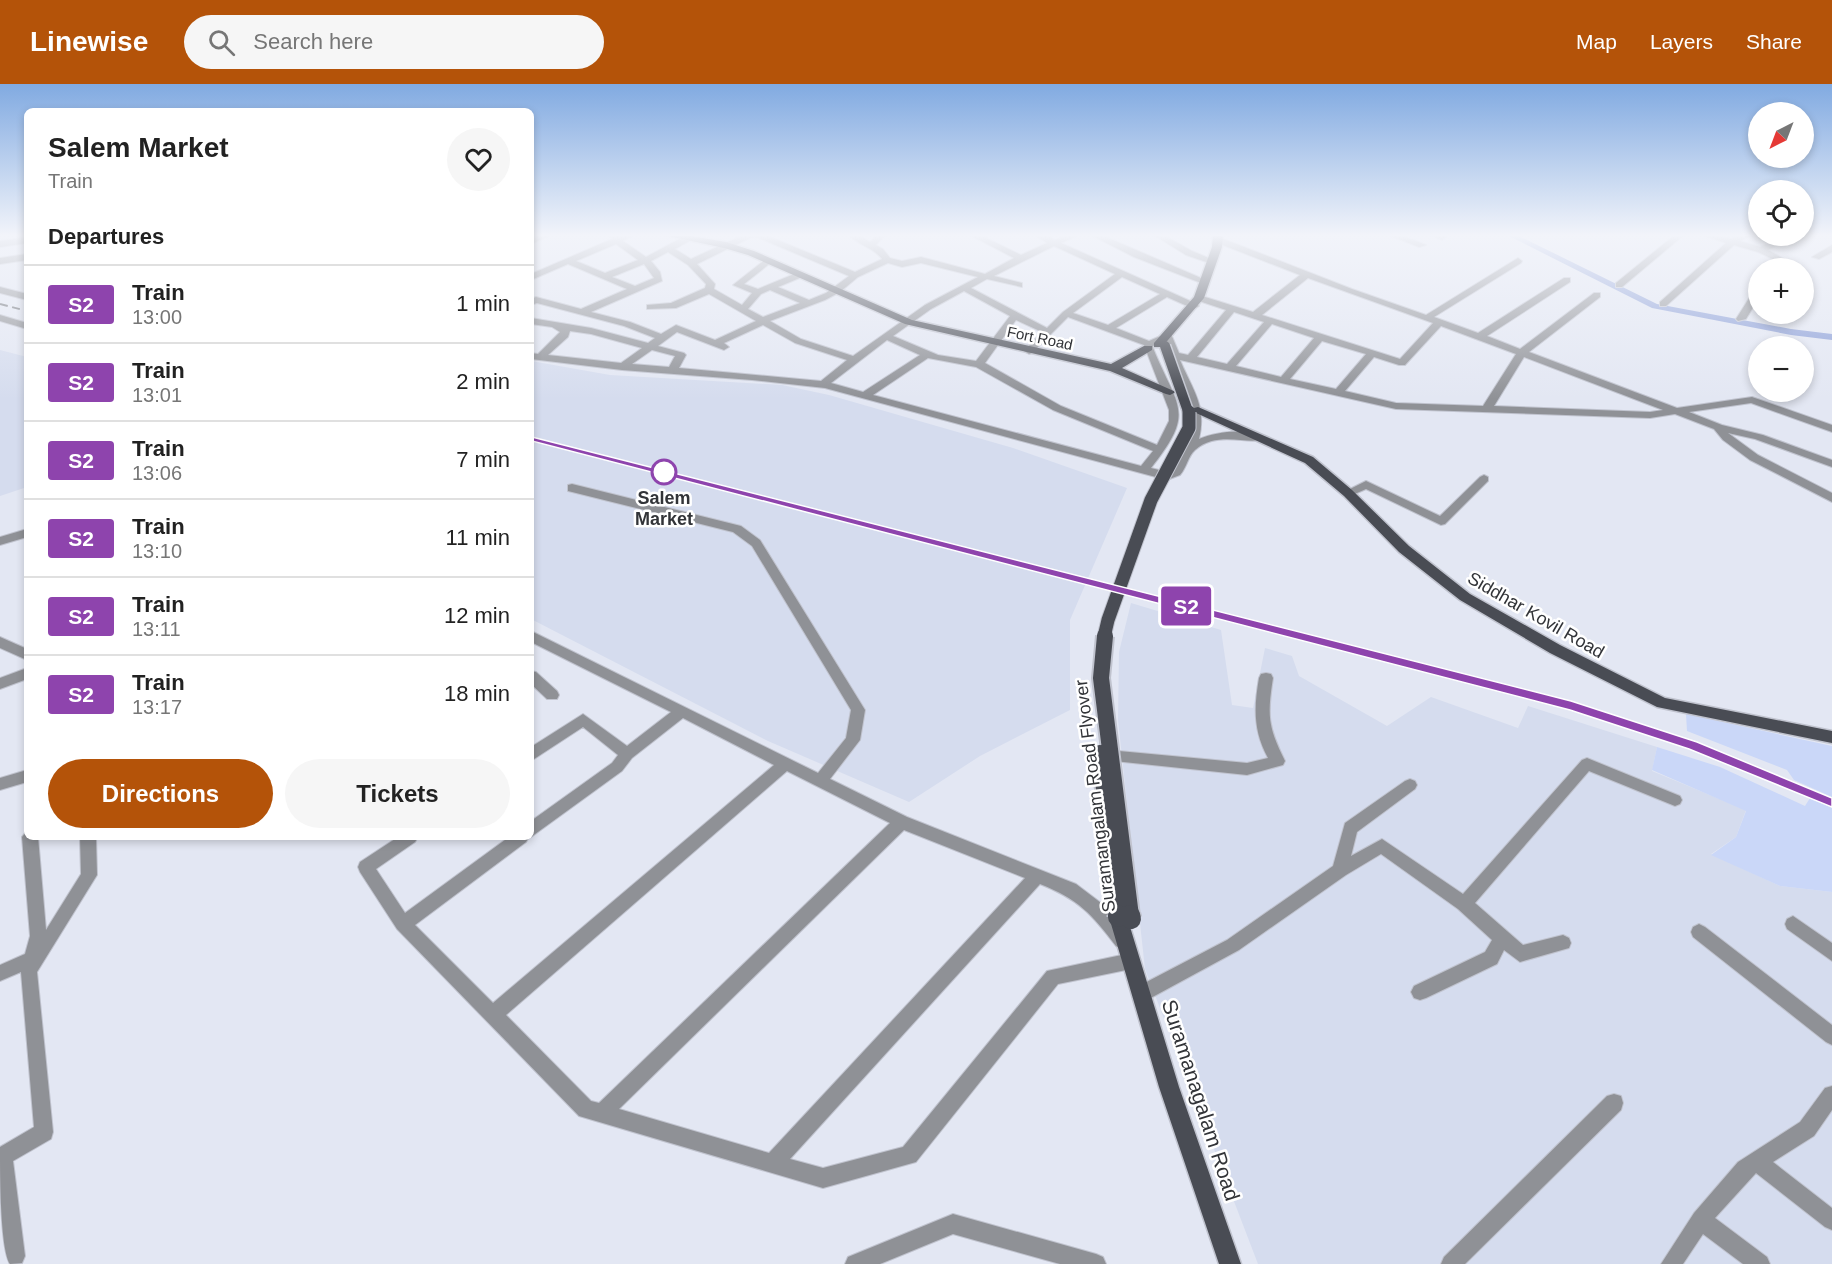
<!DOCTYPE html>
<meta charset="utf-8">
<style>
:root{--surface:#fff;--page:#f6f6f6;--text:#222;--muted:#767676;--line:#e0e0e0;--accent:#b45309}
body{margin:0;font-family:Helvetica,sans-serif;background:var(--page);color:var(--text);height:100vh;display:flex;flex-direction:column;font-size:22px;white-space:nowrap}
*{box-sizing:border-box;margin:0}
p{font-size:20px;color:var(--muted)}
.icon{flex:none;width:33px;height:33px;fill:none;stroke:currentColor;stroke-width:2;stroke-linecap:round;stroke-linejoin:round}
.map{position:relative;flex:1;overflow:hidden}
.panel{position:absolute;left:24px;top:24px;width:510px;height:732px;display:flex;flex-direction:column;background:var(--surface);border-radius:9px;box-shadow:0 3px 9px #0003}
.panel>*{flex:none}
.badge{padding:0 12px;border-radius:4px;font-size:21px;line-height:39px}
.needle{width:39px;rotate:222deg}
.controls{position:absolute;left:1748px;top:18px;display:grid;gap:12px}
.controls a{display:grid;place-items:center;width:66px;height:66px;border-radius:50%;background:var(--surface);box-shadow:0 3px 9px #0003;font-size:30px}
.map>.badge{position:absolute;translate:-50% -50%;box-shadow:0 0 0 3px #fff}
h2{padding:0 24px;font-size:22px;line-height:54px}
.round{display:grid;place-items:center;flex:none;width:63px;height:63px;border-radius:32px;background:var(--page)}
.overview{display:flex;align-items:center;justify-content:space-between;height:102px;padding:0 24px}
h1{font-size:28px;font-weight:600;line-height:45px}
.primary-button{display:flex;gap:12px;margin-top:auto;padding:12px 24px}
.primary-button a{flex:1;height:69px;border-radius:36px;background:var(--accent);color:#fff;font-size:24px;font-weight:600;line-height:69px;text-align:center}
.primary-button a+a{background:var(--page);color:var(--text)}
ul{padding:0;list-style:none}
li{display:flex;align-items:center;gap:18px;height:78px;padding:0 24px;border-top:2px solid var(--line)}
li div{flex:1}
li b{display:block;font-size:22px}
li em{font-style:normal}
li .badge{min-width:66px;font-weight:700;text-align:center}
header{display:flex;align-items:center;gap:36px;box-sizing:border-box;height:84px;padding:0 30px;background:var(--accent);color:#fff}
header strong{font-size:28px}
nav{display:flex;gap:33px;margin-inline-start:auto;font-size:21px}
.search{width:420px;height:54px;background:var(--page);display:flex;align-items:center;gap:15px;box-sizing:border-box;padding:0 21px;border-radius:33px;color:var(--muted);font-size:22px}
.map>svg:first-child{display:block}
</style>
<header>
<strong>Linewise</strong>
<div class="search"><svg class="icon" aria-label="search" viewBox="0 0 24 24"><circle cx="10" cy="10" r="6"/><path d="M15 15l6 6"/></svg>Search here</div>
<nav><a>Map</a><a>Layers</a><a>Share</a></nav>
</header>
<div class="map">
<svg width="1832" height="1180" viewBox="0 0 1832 1180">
<rect width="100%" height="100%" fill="#e3e7f3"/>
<path fill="#d5dcee" d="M0,266l27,7v130l-27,9z
M531,277l79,14 172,10 47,10 184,53 114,40 -57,132v90l-90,46 -71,46 -141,-61 -237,-122z
M1131,519l90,27 11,75 21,3 12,-60 27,8 7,20 88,50 44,-29 87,31 10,-22 129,41 -5,24 94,39 -10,27 -25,17 69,32 52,6v372h-574l-113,-295 -27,-249 1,-68z"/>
<path fill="#cad7f8" d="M1686,630l146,32v51l-38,-17 -7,-10 -100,-39z
M1657,663l63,20 85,39 5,-8 22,10v84l-52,-6 -69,-31 25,-18 10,-26 -94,-41z"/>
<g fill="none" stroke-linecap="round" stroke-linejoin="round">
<path fill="#889cd6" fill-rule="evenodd" d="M1505,150h10l142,70 134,25 41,5v6l-41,-5 -139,-27z"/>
<g stroke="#c0c3ce" stroke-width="2">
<path id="minor" d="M542,150h11l-22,10v-6z
M608,150h8l3,3 6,-3h11l-13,7 23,16 39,-21h6v4l-16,9 16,10 54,-25h18l92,38 27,-13c-9,-12 -25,-14 -34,-25h9l13,8 8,-8h8l-10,11 7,4 7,9 12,3 19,-4 64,17 29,-16 -46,-24h10l43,21 26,-12 -13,-9h10l11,6 15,-6h11l-20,9 136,61 2,2 -5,3 -27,-12 -51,31 33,13 16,-7h6l8,19 9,2 38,-45 -30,-10v-4h6l51,16 47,-37 -85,-33v-4h6l131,51 74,26 92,-57 4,3 -1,2 -87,54 44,16 86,-55h6v4l-83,54 33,13 74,-56h6v4l-71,55 148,56 75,-11 80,28v7l-81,-29 -62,9 33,13 41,10 69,25v7l-77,-28 -27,-6 30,22 74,38v9l-82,-42 -27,-20 -9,-11 -39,-15 -25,4 -254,-9 -216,-49c12,29 27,45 19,79 17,-7 49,-12 64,-1 -11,9 -44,-9 -68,12 -7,6 -8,17 -15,25l-13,5 -342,-92 -73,-8 -130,-10 -91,-11v-6l7,1 22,-22 -8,-5 -21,-3v-6l60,10 57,15 7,-5 -31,-12 -87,-23 -6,2v-6l5,-2 45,12 46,-20 -59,-25 -37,16v-6l81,-35zM754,152l95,40 -23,17 -17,7 -31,-13 24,-10 1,-2 -4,-3 -41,17 -14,-5 29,-23 -7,-2 -33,26 19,8 -10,12 -28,-16 1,-5 -18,-20zM616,160l22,16 -33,13 -29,-12zM1054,162l61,28 -52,38 -16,16 -76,-40 16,-9 35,8v-4l-28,-7zM668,168l20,13 18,19 -1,4 -34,15 -24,2v4l29,-1 33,-14 47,27 -41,19 -39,-15 -15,9 -31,-12 -39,-10 71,-31 -2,-9 -9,-11zM888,179l14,4 19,-4 57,14 -53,28 -72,51 -52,-17 -31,-18 55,-21 15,-8 18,-15zM644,180l10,14 -19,8 -23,-9zM1122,193l38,17 -52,31 -35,-12zM1308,194l125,45 -33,36 -138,-44zM770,206l30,13 -37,14 -15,-8 13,-15zM964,207l46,25 -34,45 -38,-6 -45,-19 38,-27zM1234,228l30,10 -37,42 -30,-7zM1068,233l76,28 25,65v11l-12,24 -96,-39 -76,-43 31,-43 26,12 -18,19 5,3 3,-1zM1272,240l42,14 -33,39 -45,-11zM763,241l32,18 52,17 -26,21 -142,-13 7,-13 -2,-2 -26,-7 19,-14 47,18 5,-3 -5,-4zM1441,242l75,28 -33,52 -87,-3 -51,-12 29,-34 25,8h6zM570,247l21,3 51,14 -21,15 -73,-8 20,-18zM887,256l33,15 -57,37 -32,-9zM1166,256c2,8 2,15 5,23 14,36 30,53 10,92 -5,7 -5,14 -14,17l-16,-4c45,-57 27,-59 2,-120v-2zM1322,257l44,13 -30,35 -46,-10zM652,266l23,6 -6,11 -37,-3zM1524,273l139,53 -13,2 -156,-6zM928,274l48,9 77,43 100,41 -12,15 -268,-71z
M1089,150h10l109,47 -7,2 -67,-26z
M1152,150h10l30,17 24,10 -4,3 -26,-9z
M1386,150h12l28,11 -7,2z
M1430,150h11l5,3 -4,3z
M1676,150h9l-63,53h-6v-4z
M1700,150h13l18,5 12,-5h10l-13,7 20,6 25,-11h10l-27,14 16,9 -6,9h-8l5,-8 -17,-8 -24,-7 -68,61h-6v-4l66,-59z
M27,153v6l-27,4v-6z
M1832,161v7l-13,7 -7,-2z
M27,170v6l-27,4v-6z
M0,203l27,7v6l-27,-7z
M1758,205v10l-12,20 -8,2 -2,-2 17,-27z
M0,231l27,8v6l-27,-8z
M1484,391l4,2v4l-43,43 -4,1 -75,-36 -18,8 -6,-4 24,-12 74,35 40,-39z
M572,400l169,42 19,14 105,170 -5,30 -30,39 77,38 169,67 29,22 23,30 2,5 -2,5 -6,3 -6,-3c-24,-32 -38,-47 -76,-62l-250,275 33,9 80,-21 144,-176 84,-18 6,2 2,6 -2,6 -6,2 -73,15 -142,178 -93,26 -244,-72 -182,-187 -37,-57 -2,-5 2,-5 38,-25h20l-3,5 -39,27 29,44 104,-76h20l-3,5 -111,83 78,78 281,-238 -91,-47 -51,40 -10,13 -91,66v-16l81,-58 6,-8 -35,-28 -52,34v-14l52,-33 44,32 44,-34 -140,-70v-11l287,142 28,-35 5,-28 -99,-164 -19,-14 -165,-41v-6zM787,687l103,52 -291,280 -8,-2 -85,-86zM904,746l121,48 -256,275 -150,-44z
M27,445v8l-27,8v-8z
M0,553l27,12v11l-27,-12z
M27,584v11l-27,10v-11z
M531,587l5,1 21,19 2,4 -2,4h-10l-16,-15z
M1266,589l5,1 2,4c-6,38 -5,49 12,83l-2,4 -36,10 -133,-14 -2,-4 2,-4 5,-2 128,12 21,-5c-15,-27 -14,-51 -9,-80l2,-4z
M1587,674l93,38 2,4 -2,4 -5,2 -86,-35 -114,132 48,42 40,-10 6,3 2,5 -2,5 -49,14 -16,-12 -7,14 -71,34 -6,2 -6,-2 -3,-6 3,-6 71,-34 7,-12 -34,-31 -77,-55 -35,21 -107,75 -92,50 -6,2 -6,-2 -3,-6 3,-6 92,-48 106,-74 12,-43 60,-42 5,-2 5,2 2,4 -2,4 -58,43 -6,24 31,-17 81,55 119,-134z
M27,686v12l-27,8v-12z
M27,747v6h11l8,93 35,-56 -1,-37h16l1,38 -60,97 16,160 -2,7 -38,22 12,95 -3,7 -12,1c-10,-15 -10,-94 -10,-117l34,-20 -13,-155 -21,9v-16l25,-11 5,-18 -8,-99z
M1793,832l39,27v18l-45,-32 -2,-5 2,-5z
M1699,840l6,3 127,98v20l-6,-3 -133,-105 -2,-5 2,-5z
M1832,1002v24l-18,26 -41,26 59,46v22l-7,-3 -69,-54 -41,45 52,39 3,7h-27l-40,-30 -20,30h-22l33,-51 44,-51 62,-40 25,-34z
M1614,1010l7,2 2,7 -2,7 -156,154h-24l3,-7 163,-161z
M953,1130l143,40 7,3 3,7h-46l-107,-30 -73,30h-35l3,-7z"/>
</g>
<g stroke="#c0c3ce" stroke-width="3">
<path id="major" d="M659,150h20l47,8 28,9 158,69 199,44 33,-18h8v4l-30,18 54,24 -6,3 -4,-1 -56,-23 -205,-47 -157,-69 -24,-7z
M1213,150h10l-1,13 -18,51 -42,49h-8v-4l40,-46 18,-50z
M1198,323l115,50 39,33 57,56 61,48 90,51 105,53 167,33v12l-175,-36 -107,-54 -90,-53 -61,-48 -55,-56 -39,-33 -111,-51v-4z
M1118,825l6,2 3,6 52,170 62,177h-22l-60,-177 -50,-170 3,-6z"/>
</g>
<use href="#minor" fill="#8f9196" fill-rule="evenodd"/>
<use href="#major" fill="#494c54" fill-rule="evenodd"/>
<path stroke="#66696f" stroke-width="2" stroke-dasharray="8 4.5" stroke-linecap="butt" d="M0,220l27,7
M531,354l776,199"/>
<path stroke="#66696f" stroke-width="3" stroke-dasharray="13 7" stroke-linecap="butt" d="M1301,552l270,69 122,40 139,57"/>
<g stroke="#c0c3ce" stroke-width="13" stroke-linecap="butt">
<path id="major-bridge-far3" d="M1165,262l24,68"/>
</g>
<g stroke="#c0c3ce" stroke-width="15" stroke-linecap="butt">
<path id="major-bridge-far2" d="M1104,553l4,-17 43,-120 38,-72v-16"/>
</g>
<g stroke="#c0c3ce" stroke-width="20" stroke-linecap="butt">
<path id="major-bridge-far1" d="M1105,552l-4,42 30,238
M1100,669l18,163"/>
</g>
<g stroke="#c0c3ce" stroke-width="23" stroke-linecap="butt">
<path id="major-bridge" d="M1118,831v2
M1130,831l1,4"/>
</g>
<use href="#major-bridge-far3" stroke="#494c54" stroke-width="10"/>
<use href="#major-bridge-far2" stroke="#494c54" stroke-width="13"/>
<use href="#major-bridge-far1" stroke="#494c54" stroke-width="16"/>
<use href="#major-bridge" stroke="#494c54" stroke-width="20"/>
</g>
<linearGradient id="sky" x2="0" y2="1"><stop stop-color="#81aae1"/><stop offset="0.48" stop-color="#f2f4fa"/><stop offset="1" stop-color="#f2f4fa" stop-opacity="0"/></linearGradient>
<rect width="1832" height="315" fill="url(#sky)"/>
<path fill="#8e44ad" stroke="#fff" stroke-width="1.5" d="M528,352l1043,265 126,41 135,56v9l-143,-58 -119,-39 -1042,-270z"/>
<circle fill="#fff" stroke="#8e44ad" stroke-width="3" cx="664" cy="388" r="12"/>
<g text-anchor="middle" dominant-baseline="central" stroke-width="5" stroke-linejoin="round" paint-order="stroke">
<g font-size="15" fill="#323438" stroke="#fff">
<text transform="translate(1040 254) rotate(12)">Fort Road</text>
</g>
<g font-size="18" font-weight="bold" fill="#323438" stroke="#fff">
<text x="664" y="414">Salem<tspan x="664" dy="21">Market</tspan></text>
</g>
<g font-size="18" fill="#323438" stroke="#fff">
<text transform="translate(1536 531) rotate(30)">Siddhar Kovil Road</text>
<text transform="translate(1095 712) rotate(-97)">Suramangalam Road Flyover</text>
</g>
<g font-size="21" fill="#323438" stroke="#fff">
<text transform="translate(1201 1016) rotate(72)">Suramanagalam Road</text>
</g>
</g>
</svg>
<div class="controls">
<a><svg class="needle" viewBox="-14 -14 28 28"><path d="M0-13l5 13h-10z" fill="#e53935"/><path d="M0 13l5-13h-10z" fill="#767676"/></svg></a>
<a><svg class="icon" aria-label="locate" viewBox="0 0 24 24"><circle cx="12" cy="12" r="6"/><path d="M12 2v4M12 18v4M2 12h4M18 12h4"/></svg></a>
<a>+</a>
<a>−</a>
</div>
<b class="badge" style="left:1186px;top:522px;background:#8e44ad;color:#fff">S2</b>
<section class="panel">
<div class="overview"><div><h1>Salem Market</h1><p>Train</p></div><a class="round"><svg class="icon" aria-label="heart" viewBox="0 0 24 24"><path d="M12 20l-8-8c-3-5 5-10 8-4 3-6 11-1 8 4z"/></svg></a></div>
<h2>Departures</h2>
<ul>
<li><span class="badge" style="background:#8e44ad;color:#fff">S2</span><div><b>Train</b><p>13:00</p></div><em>1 min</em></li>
<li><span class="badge" style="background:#8e44ad;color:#fff">S2</span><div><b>Train</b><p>13:01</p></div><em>2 min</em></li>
<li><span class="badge" style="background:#8e44ad;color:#fff">S2</span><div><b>Train</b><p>13:06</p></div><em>7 min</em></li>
<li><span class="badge" style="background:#8e44ad;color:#fff">S2</span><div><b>Train</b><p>13:10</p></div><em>11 min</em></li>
<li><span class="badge" style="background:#8e44ad;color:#fff">S2</span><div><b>Train</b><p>13:11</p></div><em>12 min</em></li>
<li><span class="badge" style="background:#8e44ad;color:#fff">S2</span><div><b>Train</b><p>13:17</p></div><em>18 min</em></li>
</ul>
<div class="primary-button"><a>Directions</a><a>Tickets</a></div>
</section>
</div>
